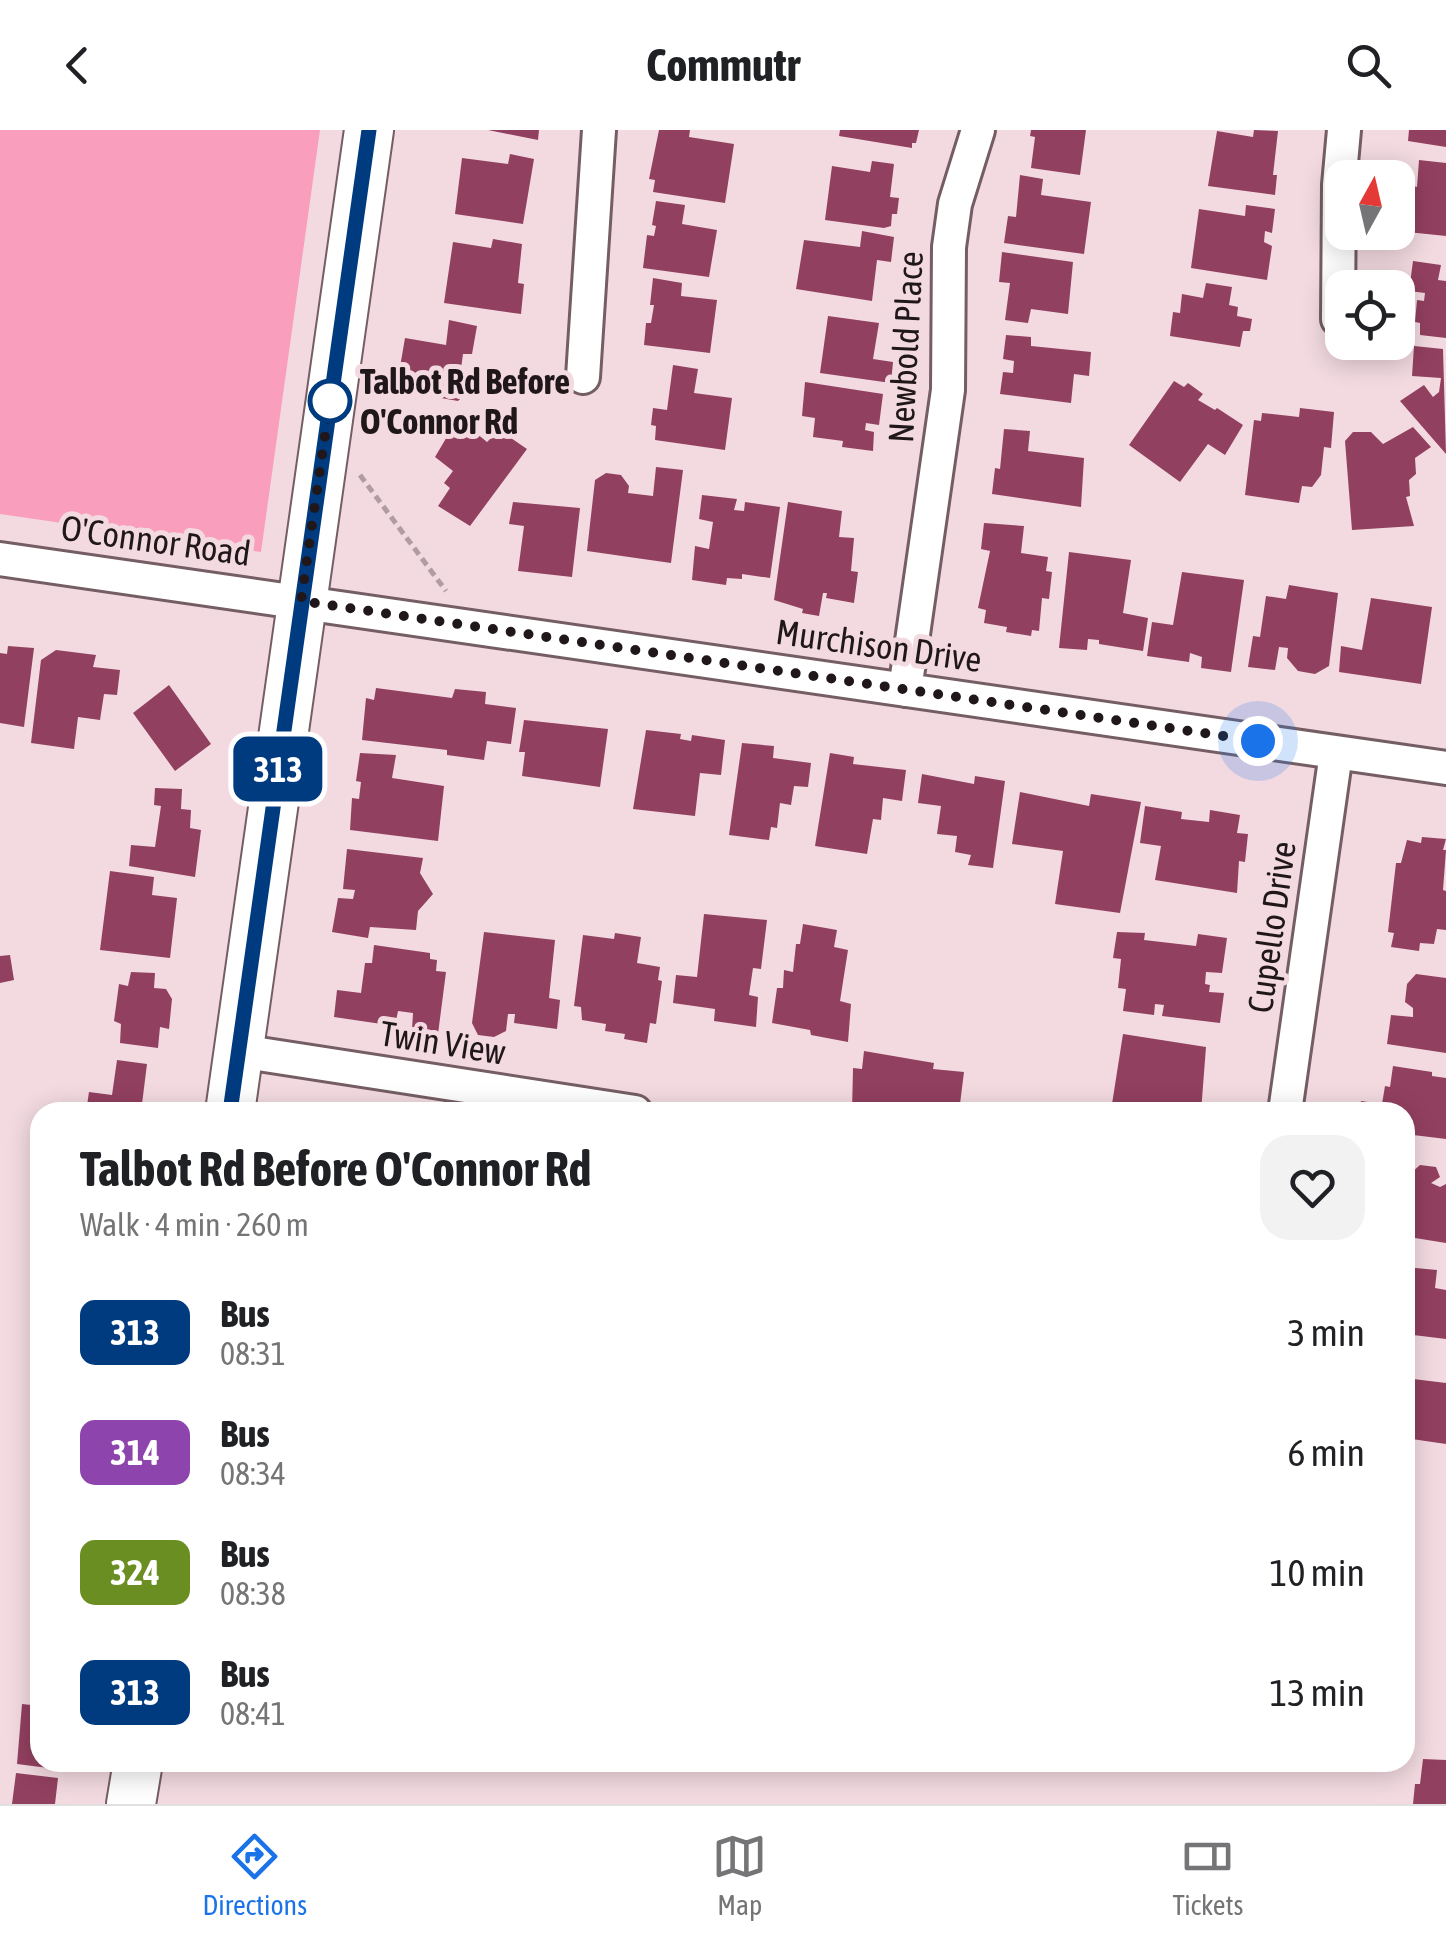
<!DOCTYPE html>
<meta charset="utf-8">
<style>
:root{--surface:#fff;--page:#f2f2f2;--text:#202124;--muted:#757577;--line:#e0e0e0;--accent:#1a73e8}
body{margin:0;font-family:"Asap Condensed",sans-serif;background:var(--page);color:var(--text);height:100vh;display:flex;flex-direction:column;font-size:38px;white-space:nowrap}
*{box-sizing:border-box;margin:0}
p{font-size:32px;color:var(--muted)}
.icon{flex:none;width:55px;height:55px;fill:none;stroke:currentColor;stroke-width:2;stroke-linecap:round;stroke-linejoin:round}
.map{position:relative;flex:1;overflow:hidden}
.details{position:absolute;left:30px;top:972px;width:1385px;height:670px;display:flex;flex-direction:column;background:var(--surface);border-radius:30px;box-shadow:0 5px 25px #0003}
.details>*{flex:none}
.badge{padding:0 20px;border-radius:15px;font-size:35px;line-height:65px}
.needle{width:65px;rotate:8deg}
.controls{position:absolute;left:1325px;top:30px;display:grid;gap:20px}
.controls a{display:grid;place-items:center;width:90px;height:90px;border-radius:20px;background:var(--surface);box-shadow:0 5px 25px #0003;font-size:50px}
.you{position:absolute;width:50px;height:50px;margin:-25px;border:8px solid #fff;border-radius:50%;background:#1a73e8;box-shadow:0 0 0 15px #1a73e833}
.map>.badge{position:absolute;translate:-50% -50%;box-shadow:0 0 0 5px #fff}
.round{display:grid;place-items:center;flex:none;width:105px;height:105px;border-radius:30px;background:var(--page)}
.headline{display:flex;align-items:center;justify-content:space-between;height:170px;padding:0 50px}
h1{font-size:48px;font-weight:700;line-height:75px}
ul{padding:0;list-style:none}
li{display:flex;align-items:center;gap:30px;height:120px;padding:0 50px}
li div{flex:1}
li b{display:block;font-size:38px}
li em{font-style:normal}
li .badge{min-width:110px;font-weight:700;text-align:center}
header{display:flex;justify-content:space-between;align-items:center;height:130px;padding:0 50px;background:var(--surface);font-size:45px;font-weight:700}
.menu{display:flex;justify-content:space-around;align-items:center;height:140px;border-top:2px solid var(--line);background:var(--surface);font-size:28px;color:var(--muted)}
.menu a{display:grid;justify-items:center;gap:5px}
.menu .active{color:var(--accent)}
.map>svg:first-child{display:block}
</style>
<header><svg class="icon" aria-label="back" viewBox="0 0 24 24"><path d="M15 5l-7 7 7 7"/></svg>Commutr<svg class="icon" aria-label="search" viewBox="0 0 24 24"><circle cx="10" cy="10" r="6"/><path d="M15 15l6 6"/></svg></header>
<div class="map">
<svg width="1446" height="1674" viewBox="0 0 1446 1674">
<rect width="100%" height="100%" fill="#f3dae1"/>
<path fill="#f99ebd" d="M0,0h320l-59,422 -261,-38z"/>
<path fill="#92405f" d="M488,0h51l-1,10z
M659,0h31l-1,7 45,7 -9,59 -72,-11 2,-12 -6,-1z
M840,0h79l-3,13h-4v5l-73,-12z
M1031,0h55l-6,45 -49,-7 4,-31 -5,-1z
M1254,0l24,1 -5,44h4l-2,20 -67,-9 9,-55 36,6z
M1409,0h37v17l-38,-6z
M510,24l24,5 -11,65 -68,-10 7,-56 46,6z
M1419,30l27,3v73l-48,-5v-33l13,1 2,-13 4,1z
M872,31l22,3 -4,33 9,1 -2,16h-5l-1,12 -7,2 -59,-8 7,-54 38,6z
M1020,45l23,4 -2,16 50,7 -7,52 -80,-11 4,-27 8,1z
M656,71l29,4 -3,19 35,6 -8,47 -66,-9 4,-33 7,1 2,-10 -4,-1z
M1246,75l29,4 -3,24 -7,-2 -1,11 8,4 -5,34 -76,-12 8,-59 46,7z
M862,101l32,6 -3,25 -14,-2 -5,41 -76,-12 8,-49 56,7z
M493,109l29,5 -4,39 6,1 -3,30 -77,-11 9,-61 38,6z
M1002,122l71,10 -5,52 -37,-5 -3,14 -23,-3 5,-37 -11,-1z
M1413,131l28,4 -3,15 8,1v57l-26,-3v-12l-5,-1 2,-22 7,1 1,-8 -16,-2z
M653,148l29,5 -1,13 36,4 -7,53 -66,-8 2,-22h5l3,-18h-4z
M1206,153l26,4 -3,18 9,2 -1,9 15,3 -2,12h-7l-3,16 -70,-11 3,-24 7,1 2,-19 21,4z
M828,186l51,7 -6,36 20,3 -2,21 -71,-10z
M449,190l28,6 -5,28h-9l-2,15 5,1 -5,28 -3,3 -62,-11 9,-52 41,7z
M1006,205l25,2v9l60,6 -2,24 -15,-2 -3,29 -71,-9 3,-22 10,1 1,-12 -11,-2z
M1414,216l29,3 3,105 -46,-53 24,-16 9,12 6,-5 2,-14 -29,-2z
M673,235l25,4 -4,24 38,5 -7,52 -70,-10 1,-14 -5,-1 2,-17 14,2z
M1174,251l10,6 4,-4 15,11 -5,6 17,10 2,-2 26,17 -18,30 -17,-11 -28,38 -51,-37z
M805,252l78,12 -4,31 -13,-2 -1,7 9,2 -1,19 -31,-4 1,-6 -30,-4 2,-19 -13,-2z
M1300,278l34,4 -3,36 -7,-1 -3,28 -9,12 -10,-1 -3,17 -54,-8 9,-75 7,1 1,-8 37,4z
M458,288l29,24 12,-12 28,19 -57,77 -32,-20 12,-18 -6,-5 9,-12 -18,-14z
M1413,297l18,20 -16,11 1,16 -7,6 1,16 -4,1 8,29 -62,4 -7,-89 8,-9h18l12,12z
M1004,299l26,2 -2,20 56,7 -3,49 -89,-13 3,-26 5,1z
M656,337l27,3 -12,93 -84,-12 8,-71 11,-7 15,2 8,11 -1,7 25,3z
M702,365l35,4 -3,11 10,1 1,-9 35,5 -10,71 -28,-4v5l-15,-1 -1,7 -34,-5 3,-34 14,3 4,-27 -14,-3z
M513,372l67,6 -8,69 -54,-6 6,-45 -15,-2z
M788,372l54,9 -3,26 15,1 -3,33 7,1 -4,31 -28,-5 1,-5h-4l-4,23 -17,-3 1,-4 -29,-9z
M984,393l40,3 -3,27 27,4 -2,14 6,1 -3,27 -7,-1 -3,33 -7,-1 -1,6 -25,-4 1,-5 -23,-4 2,-13 -8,-2 12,-57 -9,-2z
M1069,422l62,8 -8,53 25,5 -5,33 -44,-7v-4l-11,-1 -1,11 -28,-2z
M1182,442l62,8 -13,92 -30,-4 1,-11 -12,-4 -1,9 -42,-6 5,-34 21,3z
M1289,455l49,8 -9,73 -14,8 -17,-3 -11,-13 1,-10 -9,-1 -4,23 -27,-3 5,-31 7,1 6,-41 20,3z
M1371,468l61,9 -11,77 -82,-12 2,-26 21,4z
M8,516l26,2 -10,79 -24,-4v-70l7,1z
M56,520l40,5 -3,12 27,3 -3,25 -13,-1 -4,26 -22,-3 -4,32 -43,-6 10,-83z
M169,555l42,59 -36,27 -42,-58z
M376,558l76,10 3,-9 31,3 -1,12 31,4 -5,36 -24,-3 -3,19 -37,-5v-5l-85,-10 4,-42 8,2z
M524,590l84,9 -8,58 -78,-11 3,-24h-6z
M646,600l35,4 -1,5 11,2 1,-6 33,5 -4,35 -21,-2 -5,43 -62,-7z
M742,613l32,3 -1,12 38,5 -3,24 -14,-1 -3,19 -11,-2 -3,25 -6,-1 -2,13 -40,-5z
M360,623l36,2 -4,23 52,8 -6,55 -88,-11 2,-32 7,1 2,-17 -5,-1z
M830,623l24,4 -1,7 53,6 -4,31 -19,-3 -2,22 -8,-1 -6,35 -52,-8z
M922,644l52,10 1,-8 30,5 -12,87 -25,-3 3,-10 -16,-3 2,-16 -20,-2 4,-28 -23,-3z
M155,658l27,1 -1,20 10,1 -1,18 11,2 -6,47 -66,-11 2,-21 24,2 6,-41 -7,-1z
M1020,662l69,14 2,-12 50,8 -21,111 -65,-9 8,-53 -51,-7z
M1145,676l37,6 -1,7 28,3 1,-12 30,5 -3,18 11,1 -3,28 -6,-1 -2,32 -82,-13 6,-34 -21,-3z
M1422,707l24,2 -3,11h3l-3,40 3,1v39l-9,-1 -3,15 -14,-1 -1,8 -28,-4 3,-14 -6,-1 8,-69h5l6,-23 14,3z
M347,719l76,9 -3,15 13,21 -15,17 -2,19 -46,-3 -2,11 -36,-6 6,-34 15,1 2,-9 -12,-1z
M110,741l44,6 -2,18 25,3 -7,60 -70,-8z
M704,784l63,6 -6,49 -8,-1 -4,27 9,2 -2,30 -42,-6 1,-12 -42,-6 3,-28 21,2z
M803,794l34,6 -3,17 14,3 -8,51 11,3 -3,38 -37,-7 -1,-5 -38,-7 5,-35h6l1,-18 9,2 3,-28h4z
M484,802l71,8 -6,58 11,2 -3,29 -43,-6 1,-9h-7l-2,17 -12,6 -16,-2 -6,-12z
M1117,802l28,1 -1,7 52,6 2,-12 29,4 -5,35 -16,-1 -1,12 5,1 -1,7 15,1 -4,30 -58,-7 2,-11 -9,-1 -1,11 -31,-4 3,-22 -8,-1 3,-29 -8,-1z
M615,803l26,4 -4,26 23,4 -2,13 4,1 -6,43 -6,-1 -3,20 -23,-4 1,-5 -20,-3 1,-7 -24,-4 -1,-13 -7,-1 9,-71 31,4z
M374,815l56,8v6l7,1 -1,11 10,1 -8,62 -26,-4 1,-17 -15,-2 -3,15 -61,-9 3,-27 24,3 4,-30h7z
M10,825l4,25 -14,3v-27z
M131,842l24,1 -1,15 12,1 6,10 -3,30 -9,-2 -2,21 -38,-5 1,-19 -7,-3 5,-37 9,2z
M1416,844l30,4v75l-59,-9 4,-29 22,2v-9l-8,-6 2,-18z
M1123,904l83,13 -5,65h-35l-54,-8z
M864,921l70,12 -1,6 31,3 -5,40h-107l1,-44 9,1z
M117,930l30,4 -6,48h-55l3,-20 23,3z
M1393,936l39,6v4l14,2v61l-41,-5v-22h-45l1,-11 21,3 3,-18 5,1z
M1420,1035l16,2 4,10 -9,6 9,4 6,-3v59l-31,-5v-6l-10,-1v-65l6,7z
M1405,1137l32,3 -2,18 11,2v49l-41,-5z
M1405,1248l41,5v61l-41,-6z
M38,1488l2,1v59l-10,-2z
M22,1574l18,2v56h24v8l-47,-6z
M1423,1629l23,1v44h-33l2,-20h5z
M16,1643l42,5 -3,26h-43z"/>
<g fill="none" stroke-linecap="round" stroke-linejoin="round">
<g stroke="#745e64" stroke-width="38">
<path id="street" d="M1338,189l1,-134 5,-55
M583,247l16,-247
M0,429l1446,209
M905,560l43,-300 1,-143 6,-43 23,-74
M239,921l396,61
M1285,982l51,-359"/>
</g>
<g stroke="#745e64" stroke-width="52">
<path id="secondary" d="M230,982l139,-982
M131,1674l7,-42"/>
</g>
<path stroke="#b09ca1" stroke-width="5" stroke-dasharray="8 5" stroke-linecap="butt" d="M360,345l86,116"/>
<use href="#street" stroke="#fff" stroke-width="32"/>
<use href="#secondary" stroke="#fff" stroke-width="48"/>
</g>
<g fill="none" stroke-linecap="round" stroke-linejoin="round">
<g stroke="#fff" stroke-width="22">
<path id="line" d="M230,982l139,-982"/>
</g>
<use href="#line" stroke="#003b80" stroke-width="15"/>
<path stroke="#20171a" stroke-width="10" stroke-dasharray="0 18" d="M330,271l-29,200 957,140"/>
</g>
<circle fill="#fff" stroke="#003b80" stroke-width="5" cx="330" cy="271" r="20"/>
<g text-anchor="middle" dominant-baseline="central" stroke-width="10" stroke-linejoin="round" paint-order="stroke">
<g font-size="35" fill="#20171a" stroke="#f3dae1">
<text transform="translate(905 217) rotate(-87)">Newbold Place</text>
<text transform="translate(156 410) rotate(8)">O'Connor Road</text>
<text transform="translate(879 515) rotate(8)">Murchison Drive</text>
<text transform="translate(1271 797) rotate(-82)">Cupello Drive</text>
<text transform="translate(443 912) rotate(9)">Twin View</text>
</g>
<g font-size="35" font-weight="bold" fill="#20171a" stroke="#f3dae1" text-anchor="start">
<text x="360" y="251">Talbot Rd Before<tspan x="360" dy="40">O'Connor Rd</tspan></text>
</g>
</g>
</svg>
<div class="controls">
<a><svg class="needle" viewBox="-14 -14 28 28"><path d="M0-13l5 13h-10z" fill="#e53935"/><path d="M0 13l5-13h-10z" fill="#757577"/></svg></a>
<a><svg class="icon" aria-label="locate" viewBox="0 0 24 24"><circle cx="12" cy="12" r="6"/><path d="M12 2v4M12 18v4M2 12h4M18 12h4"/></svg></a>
</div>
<div class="you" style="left:1258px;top:611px"></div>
<b class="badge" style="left:278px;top:639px;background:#003b80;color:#fff">313</b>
<section class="details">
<div class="headline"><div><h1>Talbot Rd Before O'Connor Rd</h1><p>Walk · 4 min · 260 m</p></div><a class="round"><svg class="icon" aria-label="heart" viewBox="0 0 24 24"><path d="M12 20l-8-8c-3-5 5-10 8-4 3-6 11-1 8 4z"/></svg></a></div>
<ul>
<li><span class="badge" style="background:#003b80;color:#fff">313</span><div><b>Bus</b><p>08:31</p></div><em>3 min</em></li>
<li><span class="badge" style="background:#8e44ad;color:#fff">314</span><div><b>Bus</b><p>08:34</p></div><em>6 min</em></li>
<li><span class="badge" style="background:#6b8e23;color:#fff">324</span><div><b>Bus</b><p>08:38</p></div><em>10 min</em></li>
<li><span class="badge" style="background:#003b80;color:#fff">313</span><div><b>Bus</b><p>08:41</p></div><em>13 min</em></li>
</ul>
</section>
</div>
<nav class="menu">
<a class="active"><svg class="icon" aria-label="directions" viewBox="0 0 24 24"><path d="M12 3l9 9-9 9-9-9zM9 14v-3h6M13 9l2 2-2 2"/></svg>Directions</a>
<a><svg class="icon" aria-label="map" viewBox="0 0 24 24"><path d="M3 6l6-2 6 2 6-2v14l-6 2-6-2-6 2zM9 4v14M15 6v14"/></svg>Map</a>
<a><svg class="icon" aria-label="tickets" viewBox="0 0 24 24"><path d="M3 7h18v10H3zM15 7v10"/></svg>Tickets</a>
</nav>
